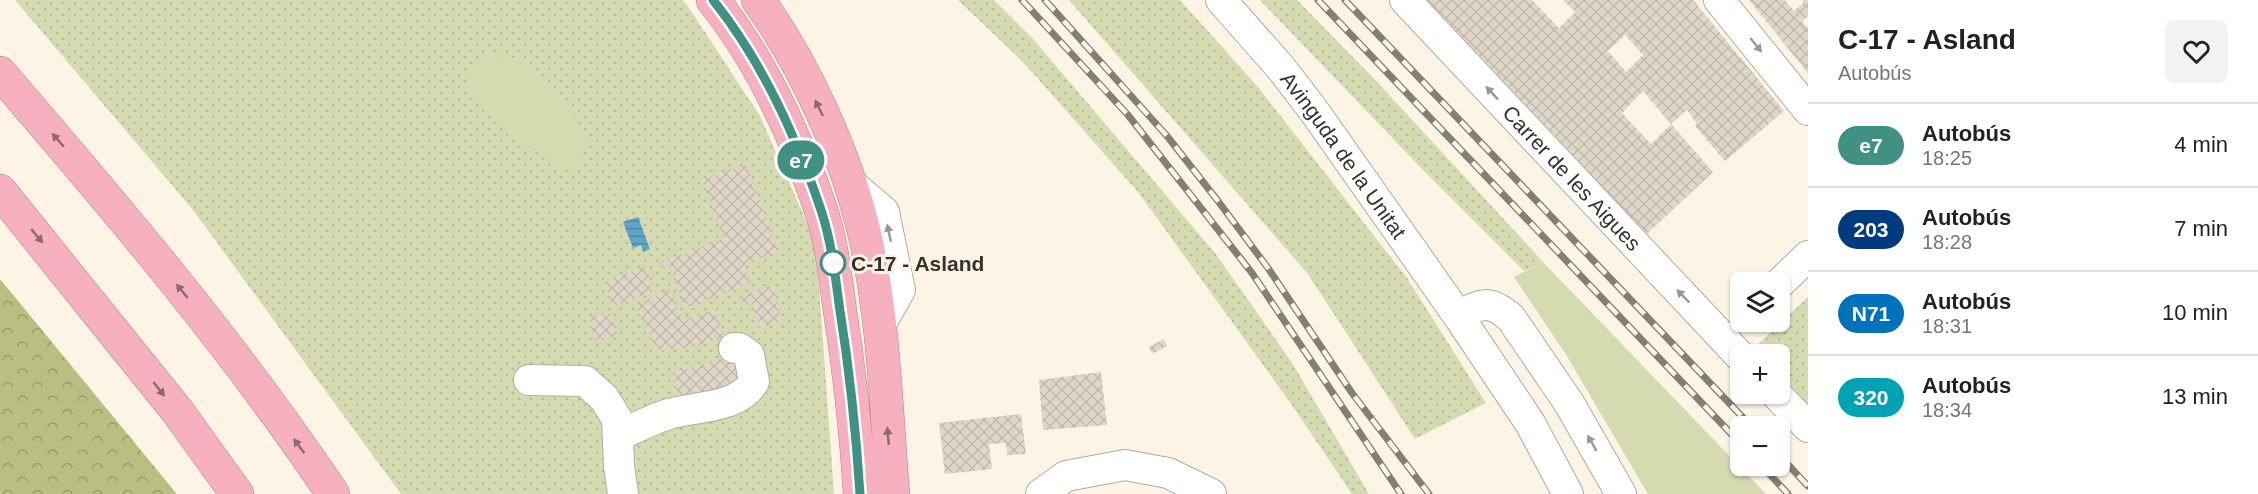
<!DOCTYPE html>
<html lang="es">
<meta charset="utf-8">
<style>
:root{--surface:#fff;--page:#f2f2f2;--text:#222;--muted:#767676;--line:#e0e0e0}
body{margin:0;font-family:Arial,sans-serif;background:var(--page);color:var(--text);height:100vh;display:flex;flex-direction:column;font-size:22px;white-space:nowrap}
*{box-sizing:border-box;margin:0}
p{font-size:20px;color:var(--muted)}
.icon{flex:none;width:33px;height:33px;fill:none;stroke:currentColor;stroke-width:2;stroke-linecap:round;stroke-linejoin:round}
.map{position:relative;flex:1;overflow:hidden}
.side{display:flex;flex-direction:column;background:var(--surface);width:450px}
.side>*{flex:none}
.badge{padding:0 12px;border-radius:20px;font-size:21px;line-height:39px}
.buttons{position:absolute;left:1730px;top:272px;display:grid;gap:12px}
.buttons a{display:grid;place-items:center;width:60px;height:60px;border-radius:9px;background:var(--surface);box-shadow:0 2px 4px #0004;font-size:30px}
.map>.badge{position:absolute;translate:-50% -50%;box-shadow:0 0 0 3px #fff}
.round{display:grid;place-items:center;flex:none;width:63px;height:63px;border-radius:9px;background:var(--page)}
.summary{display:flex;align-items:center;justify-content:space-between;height:102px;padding:0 30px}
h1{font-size:28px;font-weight:800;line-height:45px}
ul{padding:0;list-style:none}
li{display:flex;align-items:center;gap:18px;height:84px;padding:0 30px;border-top:2px solid var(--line)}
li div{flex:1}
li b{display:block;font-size:22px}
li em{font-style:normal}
li .badge{min-width:66px;font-weight:700;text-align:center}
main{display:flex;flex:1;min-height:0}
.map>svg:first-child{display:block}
</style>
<main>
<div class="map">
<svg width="1808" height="494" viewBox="0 0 1808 494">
<defs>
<pattern id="grass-dots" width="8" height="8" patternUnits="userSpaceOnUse" patternTransform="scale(1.5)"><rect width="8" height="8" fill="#d5dbb1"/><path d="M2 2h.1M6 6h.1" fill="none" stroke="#b7bc98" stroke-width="1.8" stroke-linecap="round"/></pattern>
<pattern id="forest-crowns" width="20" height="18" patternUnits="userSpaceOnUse" patternTransform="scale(1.5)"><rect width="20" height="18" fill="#b8bf80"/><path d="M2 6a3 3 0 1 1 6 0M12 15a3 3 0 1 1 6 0" fill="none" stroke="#969c69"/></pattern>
<pattern id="water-rules" width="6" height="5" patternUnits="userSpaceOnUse" patternTransform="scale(1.5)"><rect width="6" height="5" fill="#61a4c6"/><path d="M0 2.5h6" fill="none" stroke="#5186a1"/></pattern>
<pattern id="building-cross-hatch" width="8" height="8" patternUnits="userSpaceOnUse" patternTransform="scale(1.5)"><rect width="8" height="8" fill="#e0d7c8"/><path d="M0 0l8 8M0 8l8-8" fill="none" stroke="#c1b9ac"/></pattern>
</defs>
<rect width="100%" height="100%" fill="#fdf4e5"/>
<path fill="url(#grass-dots)" d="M15,0h667l5,5 73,111 56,127 18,251h-433l-208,-284z
M958,0h36l39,39 182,214 76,108 78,133h-17l-65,-96 -149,-206 -114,-129z
M1069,0h111l78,87 149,191 79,125 -71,36 -107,-165z
M1260,0h37l83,85 163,177 -19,9 -100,-100z
M1808,297v107l-29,-31v-19h-18l-6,-7z"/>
<path fill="url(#forest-crowns)" d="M0,279l176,214v1h-176z"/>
<path fill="#d5dbb1" d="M490,55l17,2 21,9 35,38 25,32 -11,31 -17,3 -55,-43 -32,-32 -6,-17 13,-16z
M1543,262l223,232h-118l-83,-141 -51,-76z"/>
<path fill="url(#water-rules)" d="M638,217l12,32 -7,3 -2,-7 -8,3 -10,-26z"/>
<path fill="url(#building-cross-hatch)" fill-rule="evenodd" d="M1427,0h105l27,28 16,-16 -12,-12h130l91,111 -59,50 -30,-35 2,-2 -10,-14 -16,14 -28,-33 -21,22 29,31 20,-20 42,48 -66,62zM1625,35l18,20 -17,17 -18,-21z
M1749,0h36l9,11 10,-9 -2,-2h6v16l-6,5 6,7v45z
M746,164l32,87 -34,14 6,18 -65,25 -15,-41 -7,2 -3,-7 64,-23 -22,-59z
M645,266l9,25 -41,15 -8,-24z
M773,285l9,36 -23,7 -6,-24 -10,2 -2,-10z
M669,289l14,31 32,-10 9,27 -35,11 -33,1 -20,-43z
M610,311l8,24 -22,8 -8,-26z
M1164,339l3,7 -15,8 -3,-7z
M732,356l8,28 -61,14 -7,-25z
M1101,372l6,53 -64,5 -4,-50z
M1021,414l5,40 -19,1 -1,-12 -17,1 3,25 -47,5 -6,-51z"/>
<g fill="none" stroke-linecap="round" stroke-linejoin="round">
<g stroke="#b4ab9d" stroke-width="32">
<g id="minor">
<path id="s1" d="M1221,0l60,68 33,43 145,206 71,106 38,71"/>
<path id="s2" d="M1405,0l335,356"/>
<path d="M1719,0l89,110"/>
<path d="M849,182l35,30 16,78 -21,37"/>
<path d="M1779,284l29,-28"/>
<path d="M1459,317c22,-15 31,-17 52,1l58,85 52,91"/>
<path d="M529,380l56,1 19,17 13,21 2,47 4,28"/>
<path d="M1775,393l33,34"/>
<path d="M618,436c16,-7 34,-17 51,-22 27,-8 68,-5 85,-32l-5,-27 -10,-7h-5"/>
<path d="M1041,494l25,-18 59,-11 43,8 43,21"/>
</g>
</g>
<g stroke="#b3848c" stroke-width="34">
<path id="highway" d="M713,0c49,62 83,136 108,210 10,30 14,63 18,94 10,63 17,126 21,190
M758,0c47,65 89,157 107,236 19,84 21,172 28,258
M0,73c117,136 233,272 333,421
M0,191l178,221 59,82"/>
</g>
<use href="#minor" stroke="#fff" stroke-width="30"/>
<use href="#highway" stroke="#f7b0c0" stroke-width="33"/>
<g stroke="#847e75" stroke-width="7">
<path id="rail" d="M1022,0l106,115 124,158 149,221
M1045,0l122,136 51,65 50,67 84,125 77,101
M1318,0l422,443
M1345,0l406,426
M1779,455l29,31
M1761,465l27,29"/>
</g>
<use href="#rail" stroke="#fdf4e5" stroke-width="4.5" stroke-dasharray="14" stroke-linecap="butt"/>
</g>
<defs><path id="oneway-solid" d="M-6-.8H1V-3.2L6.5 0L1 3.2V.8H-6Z" transform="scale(1.5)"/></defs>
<g fill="#9a9895">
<use href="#oneway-solid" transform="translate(1756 45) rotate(51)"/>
<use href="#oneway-solid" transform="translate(1492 93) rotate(-133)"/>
<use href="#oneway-solid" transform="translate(889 233) rotate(-102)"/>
<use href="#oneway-solid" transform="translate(1683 296) rotate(-134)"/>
<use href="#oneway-solid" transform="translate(1592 443) rotate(-120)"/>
</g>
<g fill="#8c6a6e">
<use href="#oneway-solid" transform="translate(819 108) rotate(-116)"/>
<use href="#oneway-solid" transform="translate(58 140) rotate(-131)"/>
<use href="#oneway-solid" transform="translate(37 236) rotate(50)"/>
<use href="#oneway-solid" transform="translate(182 291) rotate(-129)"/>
<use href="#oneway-solid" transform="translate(159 389) rotate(52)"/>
<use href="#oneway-solid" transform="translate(888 436) rotate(-95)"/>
<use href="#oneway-solid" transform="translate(299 446) rotate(-126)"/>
</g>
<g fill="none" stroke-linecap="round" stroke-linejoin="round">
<g stroke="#fff" stroke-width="14">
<path id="line" d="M713,0c49,61 83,136 108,210 10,30 14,63 18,94 10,63 17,126 21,190"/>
</g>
<use href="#line" stroke="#409183" stroke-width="9"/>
</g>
<circle fill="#fff" stroke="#409183" stroke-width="3" cx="833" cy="263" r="12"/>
<g text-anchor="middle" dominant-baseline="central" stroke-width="6" stroke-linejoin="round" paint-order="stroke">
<g font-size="21" fill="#35312b" stroke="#fdf4e5">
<text stroke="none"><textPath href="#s1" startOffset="198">Avinguda de la Unitat</textPath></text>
<text stroke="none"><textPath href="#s2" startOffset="244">Carrer de les Aigues</textPath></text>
</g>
<g font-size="21" font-weight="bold" fill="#35312b" stroke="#fdf4e5" text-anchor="start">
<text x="851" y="263">C-17 - Asland</text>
</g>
</g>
</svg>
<div class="buttons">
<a><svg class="icon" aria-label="layers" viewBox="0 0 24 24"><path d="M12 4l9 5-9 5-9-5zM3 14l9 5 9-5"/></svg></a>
<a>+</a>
<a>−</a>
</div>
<b class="badge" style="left:801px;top:160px;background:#409183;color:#fff">e7</b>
</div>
<section class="side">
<div class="summary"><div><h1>C-17 - Asland</h1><p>Autobús</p></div><a class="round"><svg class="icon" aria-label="heart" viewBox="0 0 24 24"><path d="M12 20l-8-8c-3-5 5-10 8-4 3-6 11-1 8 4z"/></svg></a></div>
<ul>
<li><span class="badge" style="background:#409183;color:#fff">e7</span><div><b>Autobús</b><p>18:25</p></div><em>4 min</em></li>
<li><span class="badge" style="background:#003b80;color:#fff">203</span><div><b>Autobús</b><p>18:28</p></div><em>7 min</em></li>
<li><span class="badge" style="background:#0072bc;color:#fff">N71</span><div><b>Autobús</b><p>18:31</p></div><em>10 min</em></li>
<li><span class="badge" style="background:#00a3b4;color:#fff">320</span><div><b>Autobús</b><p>18:34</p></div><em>13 min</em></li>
</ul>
</section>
</main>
